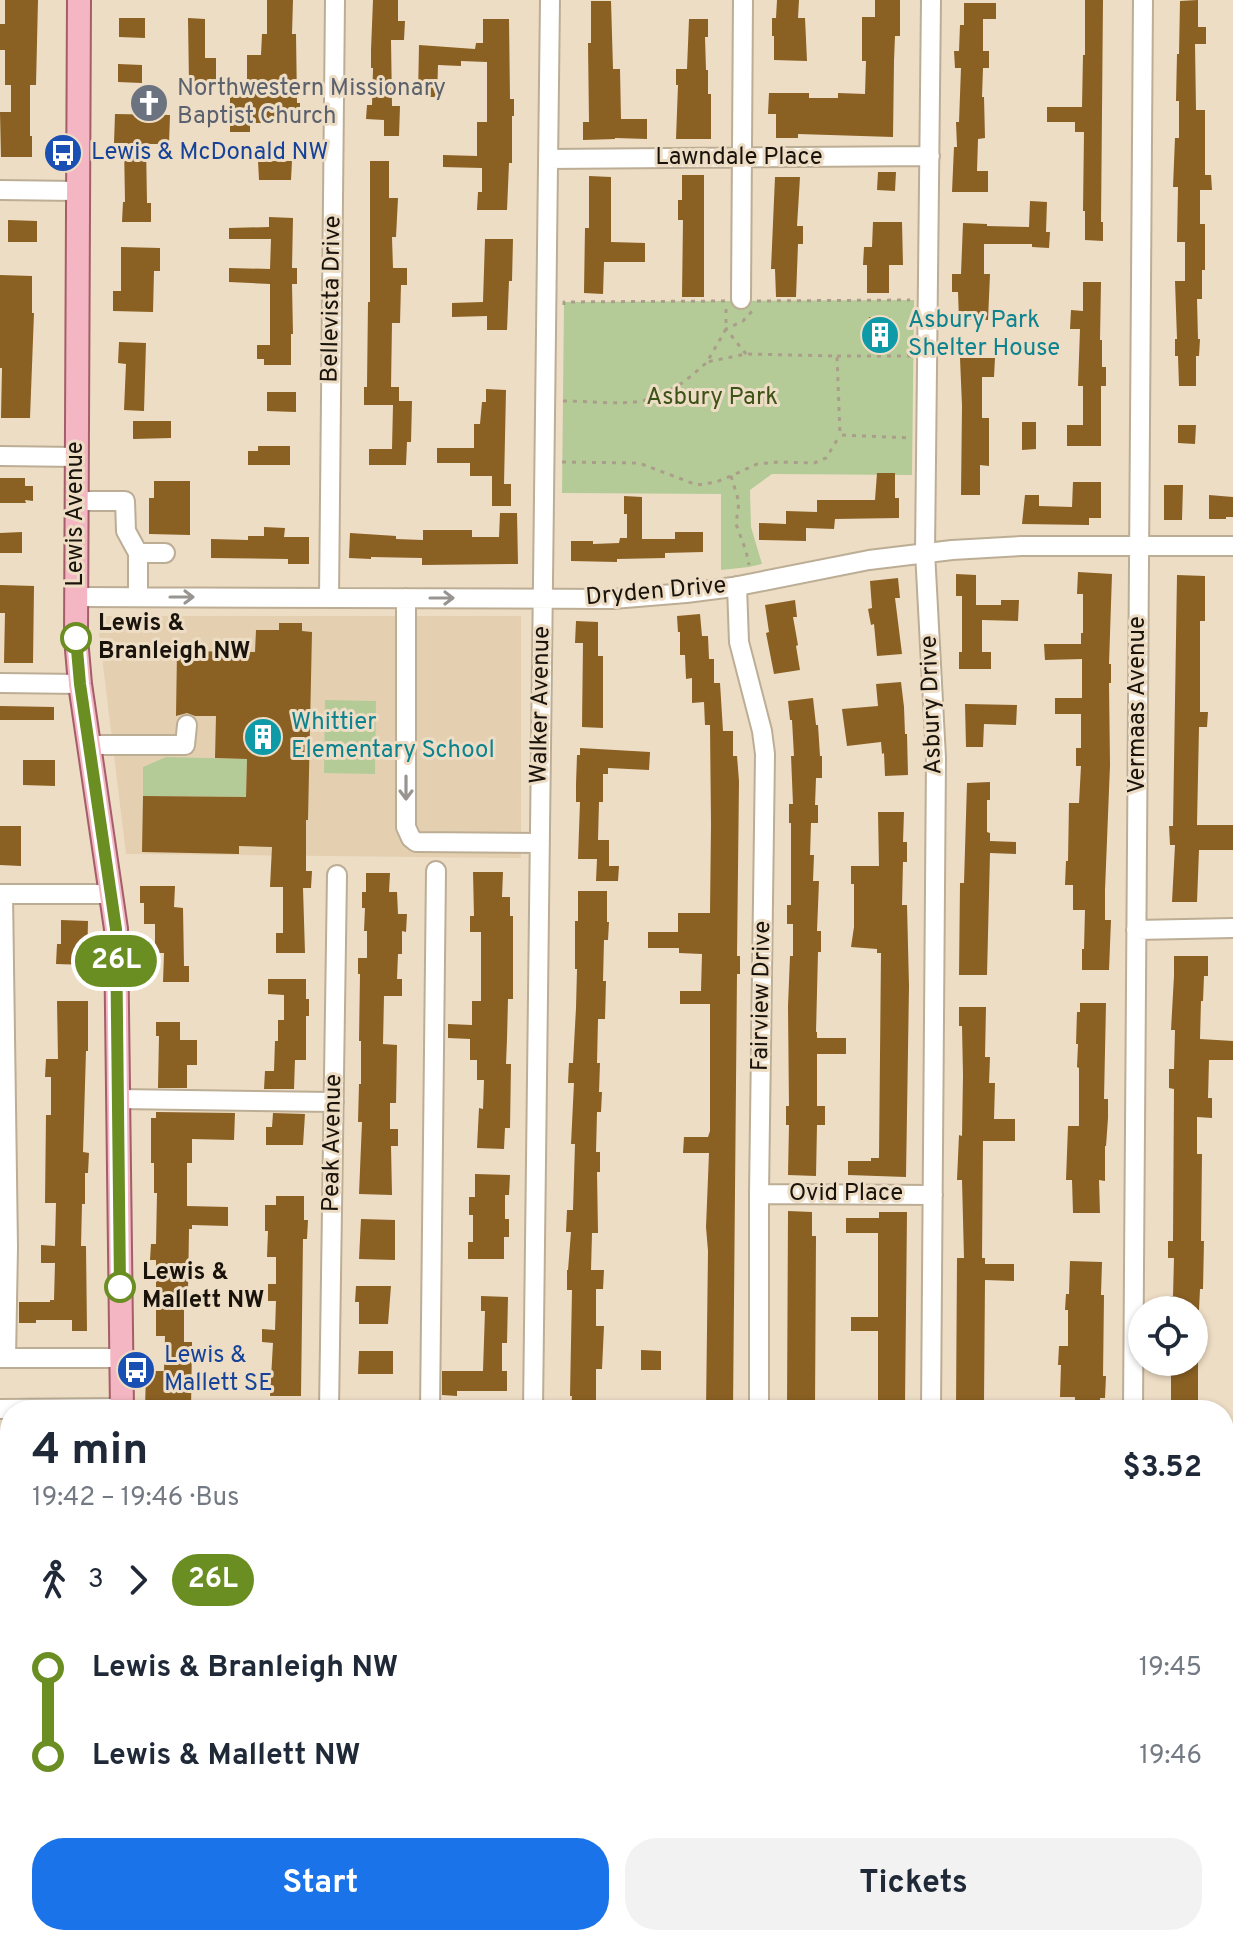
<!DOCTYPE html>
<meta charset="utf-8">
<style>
:root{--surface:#fff;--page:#f2f2f3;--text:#1f2937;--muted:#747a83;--accent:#1a73e8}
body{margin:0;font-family:Overpass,sans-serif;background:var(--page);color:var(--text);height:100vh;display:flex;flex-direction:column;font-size:30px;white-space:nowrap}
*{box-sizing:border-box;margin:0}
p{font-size:26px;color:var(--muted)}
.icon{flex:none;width:44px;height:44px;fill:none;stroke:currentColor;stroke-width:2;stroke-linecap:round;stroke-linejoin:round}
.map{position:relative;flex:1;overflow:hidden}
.side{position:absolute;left:0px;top:1400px;width:1234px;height:546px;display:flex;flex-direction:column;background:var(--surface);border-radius:32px 32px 0 0;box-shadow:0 2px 6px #0004}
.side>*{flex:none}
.badge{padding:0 16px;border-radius:26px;font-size:28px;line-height:52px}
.tools{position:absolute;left:1128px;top:1296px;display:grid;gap:16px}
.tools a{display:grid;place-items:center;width:80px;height:80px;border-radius:50%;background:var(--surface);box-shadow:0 2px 6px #0004;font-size:40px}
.map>.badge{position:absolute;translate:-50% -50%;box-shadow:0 0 0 4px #fff}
.legs{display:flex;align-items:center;gap:12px;height:88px;padding:0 32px;font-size:26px}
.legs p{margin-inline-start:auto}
.headline{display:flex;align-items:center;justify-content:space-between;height:136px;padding:0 32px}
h1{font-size:44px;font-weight:700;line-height:60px}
.primary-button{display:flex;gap:16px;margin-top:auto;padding:16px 32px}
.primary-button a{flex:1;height:92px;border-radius:32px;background:var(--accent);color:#fff;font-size:32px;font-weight:700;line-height:92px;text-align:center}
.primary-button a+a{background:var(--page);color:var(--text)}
ul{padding:0 32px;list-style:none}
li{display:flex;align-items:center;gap:28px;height:88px;font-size:30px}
li i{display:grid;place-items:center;width:12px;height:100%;margin:0 10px;background:currentColor}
li i::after{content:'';width:20px;height:20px;margin:-10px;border:6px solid;border-radius:50%;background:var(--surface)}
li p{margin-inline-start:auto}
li:first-child i{background:linear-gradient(#0000 50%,currentColor 0)}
li:last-child i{background:linear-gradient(currentColor 50%,#0000 0)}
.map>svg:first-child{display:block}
</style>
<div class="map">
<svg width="1233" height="1945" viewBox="0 0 1233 1945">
<rect width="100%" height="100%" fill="#eeddc5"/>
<path fill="#e4d0b1" d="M97,616h424v242l-395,-4z"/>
<path fill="#b4cb98" d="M914,300l-2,175 -140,-1 -22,16 1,37 11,37 -13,3 -28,3v-76l-159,-1 2,-191z
M325,700l51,1 -1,73 -51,-1z
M166,757l81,2 -1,38 -103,-1v-29z"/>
<path fill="#8a6023" d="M5,0h33l-2,85h-6v51h2v21h-31l-1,-45h11v-27h-6v-35h-5v-26h5z
M267,0h26l-1,34h4l1,69h3v20h-50v9h-20v-50h17v-27h14l1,-21h5z
M373,0h25v21h7l-1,19h-13l1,66h8l-1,30h-15v-16l-18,-1 1,-14h5l1,-37h-2v-18z
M777,0h22l-1,18h7l2,43 -33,-1v-24h-2v-18h4z
M875,0h25v36h-5l-1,25 -1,76 -95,-3v4h-22v-24h-8l1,-21h40v5h29v-5l27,1 1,-33h-4v-44h13z
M1085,0h18l-2,222h2v19l-18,-1v-29h-2l1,-79h-9v-10h-28v-15h35l1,-52h2z
M1198,0v27h8v17h-11l1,66h9v65h6l1,15h-12v34h5v46h-3v29h-5l1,40h2l-1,17h-3v30h-17l-1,-30h-3v-17h2l-2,-58h10v-39h-8l1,-55h-5l2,-49h4v-37h-3l1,-47h2l1,-53z
M591,1h20l2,68h7l1,50h26v20l-32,-1v1l-32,1v-18h6l-1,-79h3z
M964,3h32v16h-13v32h6v17h-6l-1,29h2l1,41 -7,1 -1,32h11v21h-36l2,-45h3l-1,-25h3l2,-54h-6l-1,-17h5l1,-26h4z
M119,18h26v20l-26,-1z
M188,18l17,1v39h11v25h-27z
M483,19h26l1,80h4v17h-2v47h-3l-2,47h-30l1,-18h4v-24l-39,-1v-12l34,1v-34h10v-60l-26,-1v5l-23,-1 -1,32h-19l1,-52 56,4 1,-6h7z
M689,19h19v18h-3l1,33h2v24h3v45h-35l2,-54h-2v-16h11z
M118,64l24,1v18l-24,-1z
M115,114l55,1 -1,29h-23l1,59h4v19h-29l1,-20h2l-1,-59h-10z
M258,161h34l-1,19h-32z
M370,161h19v37h9l-2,39h-4l1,31h14v17h-6l-1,38h-8l-1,64h8v14h13l-1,41h-4l-1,23h-37v-16h23l1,-44h-29v-18h3l1,-85h2z
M878,172h18l-1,19 -18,-1z
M682,175h22v122h-22l1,-77h-5v-20h4z
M589,176l22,1v65l34,1v19h-41l-1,32 -19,-1 1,-65h4z
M775,177h25l-3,49h6v18h-5l-2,53h-20l-1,-28h-4z
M1030,201l17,1 -1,30h4l-1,16 -17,-1v-3h-48v30h6l-2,46h-29l-1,-28h-6v-18h9l2,-51 24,1v2l42,1z
M269,217l24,1 -1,50h5v16h-5l1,50h-2v31h-27v-6h-7v-14h13v-61l-41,-2v-14l41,1 1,-30h-42v-11l40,-1z
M8,220l29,1v21h-29z
M873,222h29l1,43h-14v28h-22v-28h-4l1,-18h8z
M485,239h28l-1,42h-3l-2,49h-20v-14l-35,1v-14l31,-1z
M121,247l39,1v23h-6l-1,41 -40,-1v-20h8z
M0,275l32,1v37h2l-4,105h-29l1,-50h-2z
M1083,282h18l-1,58h2v27h4v19h-5v60h-34v-21h16v-39h-5l2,-57h-10l1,-19 12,1z
M869,317h21v35h-21z
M119,342l27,1 -2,68 -20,-1 2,-46 -8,-1z
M960,358h35l-1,19h-12v41h7v48l-9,-1v30h-19l1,-89z
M486,389l20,1 -2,94h7v22h-19v-30h-22v-13h-33v-15h37v-24h6l2,-22h4z
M267,392h29v20l-29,-1z
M133,421h38v17l-38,1z
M1022,422h14v27l-14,1z
M1178,425h18l-1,19 -17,-1z
M258,446h32v19h-42v-14h10z
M877,473h18v25h4v20l-64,1 -1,10 -28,-1v13l-47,-1v-17l27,1v-13l31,1v-12h58z
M0,478h25v8h8v15l-8,-1 1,3h-26z
M154,481h36v54l-41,-1v-36h5z
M1073,482h28v36h-12v7l-67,-1 3,-29h14v11l33,1z
M1164,485h19l-1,35h-18z
M1209,495l24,2v20h-7v2h-17z
M624,496l18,1v42h33v-7h28v20l-38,1v5l-48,1v3l-46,-1v-20h22v3l26,-1 1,-5h7v-24h-3z
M500,513h17l1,51 -96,1v-7l-51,-1v2l-22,-1 1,-25 46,3v3l27,1v-10h49v7h27z
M264,527l21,1 -1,9h25v27h-21v-5l-77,-1v-19l37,1v-4h16z
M22,532v21h-22v-20z
M1078,572l34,2 -3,90h2v19h-2l1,82 -5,125v30h6l-2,50h-27v-21h2l1,-39h-12v-25h-8l1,-24h2l1,-58h10l2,-37h-5v-18h5v-34h-26v-16h27v-39l-37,1 -1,-16h37v-11h2v-39h-6z
M956,574l20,1v30h25v-5h18l-1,21 -36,-1v32h9v17h-32v-17h3v-56h-6z
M1177,575l28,1v45h-5v91h8l-1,15h-8l-2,98h36v25h-34l-2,52h-25l3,-57h-5l-1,-19h4z
M898,578l2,20h-5l7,56 -25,2 -3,-32 -3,1 -3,-16 4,-1 -2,-27z
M0,585l34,1 -1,77h-29l1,-50h-5z
M795,600l2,17h-4l5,28 -2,1 4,24 -26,4 -8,-41 3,-1 -4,-27z
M700,614l2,22h6l1,23h5v24h6l3,48h10v25h4l2,25 -2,175h3v18h-3l-4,436h-27l2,-159 -2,-24 3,-74h-26l1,-16h24l2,-6v-127h-30v-13h21l1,-37 -23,-1v-5h-31v-16h30v-19h32l1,-89 -1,-99h-5l-1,-23 -12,1v-25l-6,1 -1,-24h-5v-23h-2l-1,-16z
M576,621l22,1v34h5v72l-21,-1 1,-84h-8z
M279,623h23v8l10,1 -4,188h-2v51h6l-1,17h-8l2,65h-29v-20h7v-46h-13l2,-40 -33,-1v8l-97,-2 1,-56 103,1 1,-38 -32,-1 1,-42h-21l-8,-3 -11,3 1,-65 78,1 1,-22h23z
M901,682l3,25 1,27h2l1,41 -23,1 -1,-23 -2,1 -1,-12 -34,4 -5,-37 36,-3 -2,-22z
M813,698l3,27h2l2,31h2v22h-6l-1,27h3v18h-7l-1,32h4l-1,26h6l-2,50h4v21h-3l-2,80h1v6h29v16h-29v52h8v19h-8l-1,51 -28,-1 1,-50h-3v-19h3l-1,-100 2,-50h3v-32h-6v-19h4v-82h-2v-19h4l-2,-48h3l-2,-36h-2l-2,-19z
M965,704l52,1 -1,20 -32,-1 -1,23h-17z
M0,706l54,1v13h-54z
M580,748l70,4 -1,18 -41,-2v6h-5v28h-4l-1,38h11v26h10l-1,15h-22l1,-22h-19l2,-57h-4v-18l1,-29h3z
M23,760h32v26l-32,-1z
M990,782v18h-3v32l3,1v8l26,1v12l-26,-1 -3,122h-28l1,-92h4l3,-100z
M878,812h26l-1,30h4v20h-4l-1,43h5l2,81 -3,191 -58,-2v-14h23v-3h8l2,-205h-4v-4l-26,-2 3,-20v-43h-3v-18h28z
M0,826h21v40l-21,-1z
M473,872h30l-1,25h8v19h3v83h-5l-1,40 -1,25h5l-1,64h-5l-1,21 -27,-1 2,-40 4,1 1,-29h-7v-20h-7v-21l-22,-1v-14l24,1v-24h9v-69h-11v-16h4z
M366,873h24l-1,19h8l1,22h9l-1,18 -4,-1v23h-4l-1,25h5v17h-18l-1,48 14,1 -1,58h-6v26h8v17h-7l1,49 -33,-1 3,-72h-4l1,-38h2v-43h-2l1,-67h-2v-16h9v-27h-3l1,-23h-3v-16h4z
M140,886h35l-1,21 9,1 1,58h5v16h-26l1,-29h-9v-29h-11v-21h-4z
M578,891h29v31h2l-1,18h-4l-1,41h3l-1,38h-7l-1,44h3l-1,29h3l-1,20h-4l-1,40h4v20h-3l1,61h-6l-1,37h13l-1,19h-7v37h8l-2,43h-6v41h-25l1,-14h-2l2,-106h-5v-20h1l3,-38h-5l1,-22h6l2,-66h-4l3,-61h-6l1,-20h4l3,-55 1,-39h-2v-48h3z
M61,920l27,1 -1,44 -31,-1 1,-20h4z
M1174,956h34v20h-4l-1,25h-2l-1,38 33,2v19h-24l-1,38h4v20l-15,-1v37h5l-1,87h3l-1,48h-3l-1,21h-31v-14h5l1,-38h-6v-17h5l1,-152 -5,-1v-19h5l1,-39h-4l3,-54z
M268,979h38v20h3v17h-3v44h-11l-1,29h-30l1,-18h9l1,-30h3v-21h6v-25l-16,-1z
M57,1001h31v50h-2l-3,101 6,1 -1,20h-3v31h-3l-1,42h5l1,85h-15v-11h-36v3h-17v-21h31v-2h4l1,-37h-14v-18l14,1 1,-43h-11l1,-88h5v-38h-6l1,-18h12z
M1080,1003h26l-2,96h4v19l-2,28h-1v35l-6,-1 1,33h-27l-1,-33h-6l2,-54h11v-58l-2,-1 1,-23h-2l1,-32h3z
M959,1007h27l-1,50h5l-1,26h6l-1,36h21v22h-32l-1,117h3v6h29v17l-29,-1 -1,122h-2v8h-26l1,-152h7l-2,-78h-5l2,-45 3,1 1,-61 -1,-49h-3z
M156,1022h24v18h17v25h-10v23h-29l1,-52h-3z
M156,1112l79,1 -1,27 -42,-1v24h-5v43l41,1v19l-36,-1v4h-3l-1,63h-4v50h8l-1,68h-46l1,-39h18l1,-35h-9v-76h-6l1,-16h5l1,-51h-3v-30h-3v-45h5z
M273,1113l32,1 -2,31h-37v-18h6z
M475,1174l35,1 -1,20h-4v24h4v18h-5v22h-36v-17h5v-27h-4v-18h6z
M276,1196h28v24h4l-1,19h-4l-2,157h-31l3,-53 -11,-1v-13l13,1 1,-29h-8v-17h8v-27h-9l1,-26h-3v-26h11z
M788,1211l24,1v24h4l-1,174h-28z
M879,1212h28l-2,193h-27v-74h-27v-14h27v-84h-32v-15h33z
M361,1219l34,1v40l-36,-1z
M1070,1261l32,1 -1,33h3l-1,81h3l-1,22h-5v12h-25v-13h-15l1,-32h-3l1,-19h9v-36h-3l1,-16h3z
M356,1286h35l-3,38h-29v-22h-4z
M481,1296l27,1 -1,46h-5v28h5v20h-50v5l-15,-1v-24h41l2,-60h-4z
M641,1350l20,1v19h-20z
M359,1351h34v23h-35z
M1171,1362h27v41h-27z"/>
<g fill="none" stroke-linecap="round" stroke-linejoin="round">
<g stroke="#bcad95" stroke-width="22">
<path id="minor" d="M931,0l-6,552 11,206 -5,652
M548,159l382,-3
M0,190l78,1
M741,299l2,-299
M0,456l77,1
M76,501h49l1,30 12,22v44
M138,553h27
M737,586l2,56 23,89 3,23 -6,440v216
M76,597l537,2 73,-6 47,-6 136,-27 83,-10 70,-4h211
M329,598l6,-598
M406,598v229l5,11 5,4 124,1
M0,683l80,1
M89,745h96l2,-20
M0,894h111
M3,894l5,353 -2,111
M1136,930l97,-2
M119,1099l215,3
M759,1194l174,1
M0,1358h121
M0,1409l122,-1
M329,1410l8,-535
M430,1410l6,-539
M533,1410l17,-1410
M1133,1410l10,-1410
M1224,1487h9
M0,1547h10
M1224,1712h5l4,-6
M0,1727h10
M505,1936v9
M684,1936v9
M842,1936l23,9
M58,1945v-9
M620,1945v-9
M805,1945l4,-9
M1021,1945l3,-9"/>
</g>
<g stroke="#a35e69" stroke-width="26">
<path id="major" d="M79,0l-3,638 4,46 36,245 6,481
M0,1607l10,3
M1224,1609h9
M545,1936v9"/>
</g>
<path stroke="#aa9d8a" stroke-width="3" stroke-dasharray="4 6" stroke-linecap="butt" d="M757,301l153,-1
M564,305v-3l162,-1
M726,309v20l-19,33 39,-8 91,2 3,79 72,3
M746,354l-20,-25 17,-8 9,-10
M837,356h74
M563,401c22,0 58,4 78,0 26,-5 47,-21 66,-39
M562,462l77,1 58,22 19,-3 15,-6 26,-12 21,-2 36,1 12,-5 14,-23
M731,476l8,26 -3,22 10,27 3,14"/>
<use href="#minor" stroke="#fff" stroke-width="18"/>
<use href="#major" stroke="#f4b6c3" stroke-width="22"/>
</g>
<defs><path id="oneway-shaft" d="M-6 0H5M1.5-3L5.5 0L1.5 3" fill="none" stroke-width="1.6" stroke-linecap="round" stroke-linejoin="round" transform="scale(2)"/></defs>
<g stroke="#989591">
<use href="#oneway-shaft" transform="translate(182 597)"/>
<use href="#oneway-shaft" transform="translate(442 598)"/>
<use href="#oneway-shaft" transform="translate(406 788) rotate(90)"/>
</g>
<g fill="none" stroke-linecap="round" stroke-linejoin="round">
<g stroke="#fff" stroke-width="18">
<path id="line-1" d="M76,638l4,46 36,245 4,358"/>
</g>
<use href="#line-1" stroke="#6b8e23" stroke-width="12"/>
</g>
<defs>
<g id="church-disc" transform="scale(2)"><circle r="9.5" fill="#6b7280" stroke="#eeddc5"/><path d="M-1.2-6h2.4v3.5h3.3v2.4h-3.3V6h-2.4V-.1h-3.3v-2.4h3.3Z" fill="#fff"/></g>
<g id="bus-disc" transform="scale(2)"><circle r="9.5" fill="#1a4fb4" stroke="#eeddc5"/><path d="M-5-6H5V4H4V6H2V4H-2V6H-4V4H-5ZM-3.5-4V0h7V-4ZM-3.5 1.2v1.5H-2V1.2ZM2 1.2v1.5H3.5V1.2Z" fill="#fff"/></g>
<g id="building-disc" transform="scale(2)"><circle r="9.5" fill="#0f9aa8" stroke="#eeddc5"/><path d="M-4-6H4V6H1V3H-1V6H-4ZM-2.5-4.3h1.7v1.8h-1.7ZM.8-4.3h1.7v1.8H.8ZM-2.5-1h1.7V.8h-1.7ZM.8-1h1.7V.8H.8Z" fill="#fff"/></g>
</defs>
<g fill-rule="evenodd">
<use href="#church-disc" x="149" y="103"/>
<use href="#bus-disc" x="63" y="153"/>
<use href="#building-disc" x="880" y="335"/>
<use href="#building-disc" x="263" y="737"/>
<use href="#bus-disc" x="136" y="1370"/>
</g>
<g fill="#fff" stroke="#6b8e23" stroke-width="4">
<circle cx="76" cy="638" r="14"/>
<circle cx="120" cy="1287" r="14"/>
</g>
<g text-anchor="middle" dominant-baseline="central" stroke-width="6" stroke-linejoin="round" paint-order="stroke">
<g font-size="24" fill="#5b616d" stroke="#eeddc5" text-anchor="start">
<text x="177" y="89">Northwestern Missionary<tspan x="177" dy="28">Baptist Church</tspan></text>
</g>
<g font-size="24" fill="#164399" stroke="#eeddc5" text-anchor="start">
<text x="91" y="153">Lewis &amp; McDonald NW</text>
<text x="164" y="1356">Lewis &amp;<tspan x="164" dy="28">Mallett SE</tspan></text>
</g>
<g font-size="24" fill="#19130b" stroke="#eeddc5">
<text x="739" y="158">Lawndale Place</text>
<text transform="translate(332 299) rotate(-89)">Bellevista Drive</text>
<text transform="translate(76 514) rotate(-90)">Lewis Avenue</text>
<text transform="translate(656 592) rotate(-5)">Dryden Drive</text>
<text transform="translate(541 705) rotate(-89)">Walker Avenue</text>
<text transform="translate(932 705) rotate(-92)">Asbury Drive</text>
<text transform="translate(1138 705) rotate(-90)">Vermaas Avenue</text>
<text transform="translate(762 996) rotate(-89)">Fairview Drive</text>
<text transform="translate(333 1143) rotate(-89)">Peak Avenue</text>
<text x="846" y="1194">Ovid Place</text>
</g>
<g font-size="24" fill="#0d838f" stroke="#eeddc5" text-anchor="start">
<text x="908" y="321">Asbury Park<tspan x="908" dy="28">Shelter House</tspan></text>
<text x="291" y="723">Whittier<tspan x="291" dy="28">Elementary School</tspan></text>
</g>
<g font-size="24" fill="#3c5217" stroke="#eeddc5">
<text x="712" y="398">Asbury Park</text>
</g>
<g font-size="24" font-weight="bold" fill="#19130b" stroke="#eeddc5" text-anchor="start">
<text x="98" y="624">Lewis &amp;<tspan x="98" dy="28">Branleigh NW</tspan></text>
<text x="142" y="1273">Lewis &amp;<tspan x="142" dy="28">Mallett NW</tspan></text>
</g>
</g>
</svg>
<div class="tools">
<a><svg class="icon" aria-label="locate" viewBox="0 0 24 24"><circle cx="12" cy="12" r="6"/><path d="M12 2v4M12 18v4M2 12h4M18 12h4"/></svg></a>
</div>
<b class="badge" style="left:116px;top:961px;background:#6b8e23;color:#fff">26L</b>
<section class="side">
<div class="headline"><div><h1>4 min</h1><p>19:42 – 19:46 · Bus</p></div><b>$3.52</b></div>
<div class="legs"><svg class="icon" aria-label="walk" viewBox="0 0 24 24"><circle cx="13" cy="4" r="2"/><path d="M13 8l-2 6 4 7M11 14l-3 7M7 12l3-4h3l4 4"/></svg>3<svg class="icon" aria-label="forward" viewBox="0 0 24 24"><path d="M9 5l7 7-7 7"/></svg><b class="badge" style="background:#6b8e23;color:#fff">26L</b></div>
<ul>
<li><i style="color:#6b8e23"></i><b>Lewis &amp; Branleigh NW</b><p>19:45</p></li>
<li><i style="color:#6b8e23"></i><b>Lewis &amp; Mallett NW</b><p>19:46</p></li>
</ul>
<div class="primary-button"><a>Start</a><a>Tickets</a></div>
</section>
</div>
